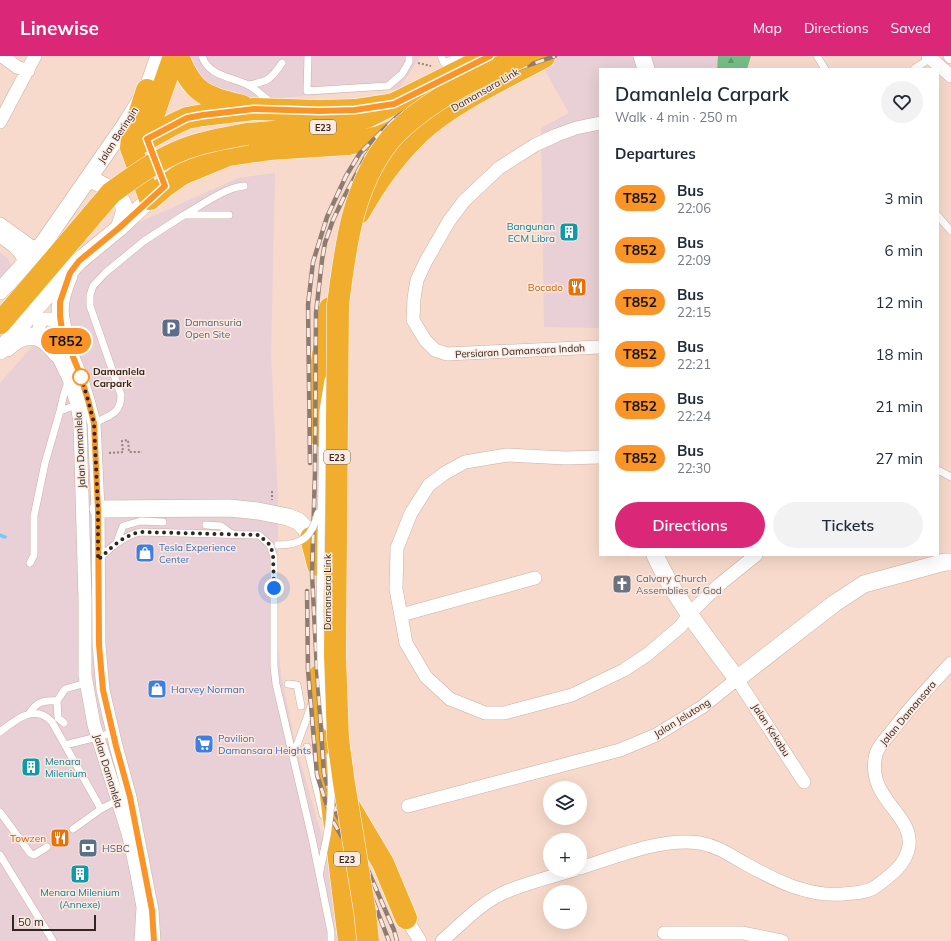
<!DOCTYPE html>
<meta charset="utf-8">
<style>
:root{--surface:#fff;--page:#f2f2f3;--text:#1f2937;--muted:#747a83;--accent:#db2777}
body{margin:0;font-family:Mulish,sans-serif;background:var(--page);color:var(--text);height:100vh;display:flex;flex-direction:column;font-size:15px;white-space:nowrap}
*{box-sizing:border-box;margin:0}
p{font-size:13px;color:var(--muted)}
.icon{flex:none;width:22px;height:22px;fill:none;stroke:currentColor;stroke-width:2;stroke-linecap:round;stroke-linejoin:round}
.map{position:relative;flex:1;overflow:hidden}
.drawer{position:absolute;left:599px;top:12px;width:340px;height:488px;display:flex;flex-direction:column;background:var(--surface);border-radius:0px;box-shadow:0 4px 16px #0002}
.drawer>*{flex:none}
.badge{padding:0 8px;border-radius:13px;font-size:14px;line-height:26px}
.buttons{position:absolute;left:543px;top:725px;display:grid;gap:8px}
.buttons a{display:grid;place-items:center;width:44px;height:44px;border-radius:50%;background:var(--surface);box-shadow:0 4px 16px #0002;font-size:20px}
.scale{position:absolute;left:12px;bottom:10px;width:84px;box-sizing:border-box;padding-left:4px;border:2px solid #312721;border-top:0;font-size:11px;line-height:14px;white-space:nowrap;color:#312721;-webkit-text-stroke:3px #fceae1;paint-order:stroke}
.you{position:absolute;width:20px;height:20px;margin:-10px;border:3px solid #fff;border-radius:50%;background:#1a73e8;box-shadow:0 0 0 6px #1a73e833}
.map>.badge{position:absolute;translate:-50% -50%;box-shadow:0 0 0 2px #fff}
h2{padding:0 16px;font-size:15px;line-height:36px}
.round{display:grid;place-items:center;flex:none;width:42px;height:42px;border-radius:21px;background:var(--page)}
.overview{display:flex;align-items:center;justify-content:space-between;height:68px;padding:0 16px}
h1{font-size:19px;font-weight:600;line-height:30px}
.button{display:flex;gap:8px;margin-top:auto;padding:8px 16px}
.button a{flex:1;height:46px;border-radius:24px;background:var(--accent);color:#fff;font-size:16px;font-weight:600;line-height:46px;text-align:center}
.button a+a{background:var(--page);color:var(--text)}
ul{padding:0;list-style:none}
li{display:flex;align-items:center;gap:12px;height:52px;padding:0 16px}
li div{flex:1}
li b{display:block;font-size:15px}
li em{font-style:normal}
li .badge{min-width:44px;font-weight:700;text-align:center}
header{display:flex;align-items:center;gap:24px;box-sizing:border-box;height:56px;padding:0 20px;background:var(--accent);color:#fff}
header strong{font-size:19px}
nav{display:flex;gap:22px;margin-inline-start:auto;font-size:14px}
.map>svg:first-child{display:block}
</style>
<header>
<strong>Linewise</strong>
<nav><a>Map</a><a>Directions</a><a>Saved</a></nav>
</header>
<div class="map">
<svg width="951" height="885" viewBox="0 0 951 885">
<defs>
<pattern id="forest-firs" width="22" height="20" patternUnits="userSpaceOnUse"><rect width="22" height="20" fill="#76be86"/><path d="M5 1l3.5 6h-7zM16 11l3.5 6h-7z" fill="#619a6d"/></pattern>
</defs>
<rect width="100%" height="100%" fill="#f7dacb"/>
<path fill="#e9cfd6" d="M192,0h228v1l-21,32 -118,9 -51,-2 -22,-9 -16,-26z
M537,0h182v13h-119v259l-56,-1 -3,-199 28,-15z
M275,117l-4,183 7,141v149l3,28 15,73 46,158 3,36h-345v-558l47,-53 35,-61 56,-46 100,-45z
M0,196l8,6 3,8 -1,4 -10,12z"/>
<path fill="url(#forest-firs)" d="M718,0h33l-4,13h-30z"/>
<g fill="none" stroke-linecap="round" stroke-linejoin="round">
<path stroke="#71cafa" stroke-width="3.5" d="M0,479l5,2"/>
<g stroke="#cbb0a1" stroke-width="8">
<path id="service" d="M202,0c6,20 30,21 46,29 9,4 16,14 25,18
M308,0l-1,35 81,-5 14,-12 7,-12v-6
M441,0l3,7 16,-7
M817,0l8,13
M914,13l18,-12
M249,29c20,-4 22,-6 33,-22
M229,159h-45c16,-9 42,-28 60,-29
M938,160l13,15
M68,326l-4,12 -4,17 19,-7
M94,367c15,-7 27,-9 27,-28l-31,-89v-11l3,-9 12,-13 39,-32 40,-26
M938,414l13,7
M206,469l15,1 11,8
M117,486l6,-16 18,-5 22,1
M98,504c13,-13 24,-23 42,-28l119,3 11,10 4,12v109l2,18 36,154 19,94v9
M30,507l4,-8v-39l11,-53 15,-52
M288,628l9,1 4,21
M29,658c7,-12 14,-14 28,-13
M64,667l-6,-5 -1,-17 8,-12 21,-6
M0,676c15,-12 35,-29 52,-10l49,87
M65,689l48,-12
M297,689l17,-47
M307,691l16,68
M0,756l30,41 4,2 13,-8
M73,773l28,-20 19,-10
M0,799l53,86
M320,815l4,-20"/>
</g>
<g stroke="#cbb0a1" stroke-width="14">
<path id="minor" d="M2,0l15,11 11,4
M928,0l23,20
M950,0l1,1
M0,66l35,-66
M600,67l-24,5 -19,7 -22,10 -36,23 -35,33 -15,20 -23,40 -9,19 -3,18 -1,22 12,20 10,10 12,4 153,-7
M0,168l32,23 10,-2
M0,180c11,8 22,14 25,28
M600,401l-35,1 -58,-3 -42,7 -20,11 -16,12 -18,28 -14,35 -1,41 10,54 20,34 24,22 35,14h19l68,-18 52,-25 24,-16 33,-28 9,-13 29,-28 37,-30
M401,559l134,-37
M408,750l212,-56 36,-15 46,-28 35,-28 67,103
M580,812c36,-11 82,-31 120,-25 17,3 30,12 44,20 31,17 63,34 99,31 11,-1 23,-1 32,-7 15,-11 31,-22 34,-41 4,-32 -40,-46 -34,-87 1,-11 10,-19 17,-28 18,-24 39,-46 59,-68
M406,862l14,23
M664,877h79l39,8
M141,885l2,-34 -7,-38 -8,-36 -34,-108 -9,-50v-76l-5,-176 -3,-19 -8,-25 -12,-25 -17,-21 -1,-5 1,-5 5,-4h5l6,4 11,20 13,31 8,26 6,23 4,86 1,136 4,45 13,56 14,51 22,113 2,31
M442,885c19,-17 38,-37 61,-48 22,-10 48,-16 71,-23"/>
</g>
<g stroke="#cbb0a1" stroke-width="18">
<path id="tertiary" d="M642,0l4,13
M94,125c12,5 32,16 30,31 -1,6 -3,11 -5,16
M0,235l42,-46 84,-121 21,-34 12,-34
M67,287c-9,-29 -10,-39 2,-67
M7,292c10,-9 23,-16 36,-8 5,3 10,9 14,14
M0,295l32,-39 47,-51 40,-33 31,-29
M98,453l131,-1 29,3 30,6 10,4 7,7 6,10
M655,499c19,43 54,86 82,124l98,-76 29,-19 81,-22h6"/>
</g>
<g stroke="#fff" stroke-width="23">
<path id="motorway" d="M178,0c15,38 26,40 64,50
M147,34l-15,47 -1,11 19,51 15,-13 17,-12 46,-19 42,-6 78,-5 31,-7 27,-11
M152,63l22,-63
M247,78l61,-5 33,-5 26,-7 123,-61
M131,92l43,-24 13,-6 16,-3 51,-6 66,2 35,-1 39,-6
M359,157c16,-29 36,-57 60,-80 33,-31 84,-54 125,-76
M320,380l1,-68 9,-60
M311,482l7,27
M319,620l8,87 22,178
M348,748l35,59 23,55"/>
</g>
<path stroke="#978479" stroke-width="2" stroke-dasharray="2 2" stroke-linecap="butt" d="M418,7l13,3
M109,397l14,-1 -1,-11 6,-1 1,12h13
M272,435v9"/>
<use href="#service" stroke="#fff" stroke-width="7"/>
<use href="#minor" stroke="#fff" stroke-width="13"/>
<use href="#tertiary" stroke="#fff" stroke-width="17"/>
<use href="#motorway" stroke="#f1ae2e" stroke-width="22"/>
<g stroke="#8f7c71" stroke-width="4.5">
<path id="rail" d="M310,407l-2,-158 5,-43 14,-45 19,-41 14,-23 22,-22 15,-14 22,-14 17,-12 26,-12 60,-23
M307,535l1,79 9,105 14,43 21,36 15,31 22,56
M397,885l-3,-11 -35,-80 -22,-35 -7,-20 -6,-21 -7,-104 -5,-96 3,-102 1,-159 6,-53 3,-17 8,-23 11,-23 22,-41 16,-19 19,-14 44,-27 24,-10 86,-30"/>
</g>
<use href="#rail" stroke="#fceae1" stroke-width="3" stroke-dasharray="9" stroke-linecap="butt"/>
<g stroke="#cbb0a1" stroke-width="8" stroke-linecap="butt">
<path id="service-bridge" d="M278,489c24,0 34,-8 40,-32
M327,671l-6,-65 -1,-50 3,-201 5,-31
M324,795c7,-31 9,-64 6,-95"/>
</g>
<g stroke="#fff" stroke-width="23" stroke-linecap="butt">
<path id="motorway-bridge" d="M0,267l111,-130c26,-19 54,-39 85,-48 17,-5 34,-8 51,-11
M368,885l-3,-29 -21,-129 -6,-44 -3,-84 3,-350c7,-56 14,-117 50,-163 13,-17 33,-31 51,-43 26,-17 56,-29 83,-43"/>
</g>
<use href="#service-bridge" stroke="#fff" stroke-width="7"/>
<use href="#motorway-bridge" stroke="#f1ae2e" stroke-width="22"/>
</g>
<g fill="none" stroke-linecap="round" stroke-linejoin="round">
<g stroke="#fff" stroke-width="9">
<path id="line" d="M154,885l-2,-31 -22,-113 -14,-51 -13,-56 -4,-45 -1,-136 -4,-86 -6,-23 -8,-26 -18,-44 -2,-14v-14l10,-29 9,-12 40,-33 46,-42 -18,-47 40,-21 16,-3 51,-6 66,2 35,-1 39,-6 96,-48"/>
</g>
<use href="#line" stroke="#fa9426" stroke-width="6"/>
<path stroke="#312721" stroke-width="4" stroke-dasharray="0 7.2" d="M81,321l-1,-3 8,26 6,23 4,86v51c13,-12 24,-24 42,-28l119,3 11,10 3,9 1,34"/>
</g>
<defs>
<g id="building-square" transform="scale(1)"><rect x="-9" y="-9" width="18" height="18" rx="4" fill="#0f9aa8" stroke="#fceae1"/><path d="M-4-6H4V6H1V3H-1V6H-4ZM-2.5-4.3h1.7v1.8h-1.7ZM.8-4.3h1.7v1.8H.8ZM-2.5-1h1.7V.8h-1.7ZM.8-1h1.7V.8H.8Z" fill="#fff"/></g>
<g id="restaurant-square" transform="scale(1)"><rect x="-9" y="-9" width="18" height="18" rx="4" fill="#e8710a" stroke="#fceae1"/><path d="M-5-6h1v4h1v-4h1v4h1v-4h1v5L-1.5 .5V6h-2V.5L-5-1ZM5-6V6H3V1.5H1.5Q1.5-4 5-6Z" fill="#fff"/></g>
<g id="parking-square" transform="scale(1)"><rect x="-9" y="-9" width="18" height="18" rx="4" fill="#5c6f8a" stroke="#fceae1"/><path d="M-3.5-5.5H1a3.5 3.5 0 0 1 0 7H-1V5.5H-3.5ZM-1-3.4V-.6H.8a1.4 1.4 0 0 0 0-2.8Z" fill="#fff"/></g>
<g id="shop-square" transform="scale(1)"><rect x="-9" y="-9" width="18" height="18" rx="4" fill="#3f7fe0" stroke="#fceae1"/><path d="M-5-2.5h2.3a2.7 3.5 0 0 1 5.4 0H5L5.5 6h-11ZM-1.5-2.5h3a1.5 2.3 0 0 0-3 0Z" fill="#fff"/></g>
<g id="church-square" transform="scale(1)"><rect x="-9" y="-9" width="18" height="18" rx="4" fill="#6b7280" stroke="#fceae1"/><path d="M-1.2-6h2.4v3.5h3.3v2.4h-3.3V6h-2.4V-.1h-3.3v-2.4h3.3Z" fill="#fff"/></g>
<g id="supermarket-square" transform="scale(1)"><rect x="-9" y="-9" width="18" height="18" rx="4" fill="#3f7fe0" stroke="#fceae1"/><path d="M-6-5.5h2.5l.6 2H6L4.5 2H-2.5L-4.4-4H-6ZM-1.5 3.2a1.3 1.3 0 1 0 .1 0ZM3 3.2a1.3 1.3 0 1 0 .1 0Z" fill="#fff"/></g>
<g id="bank-square" transform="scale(1)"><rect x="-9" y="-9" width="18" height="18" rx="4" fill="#5c6f8a" stroke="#fceae1"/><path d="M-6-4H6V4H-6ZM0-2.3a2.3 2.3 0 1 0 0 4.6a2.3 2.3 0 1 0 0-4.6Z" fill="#fff"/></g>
</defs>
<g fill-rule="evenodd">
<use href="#building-square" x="569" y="176"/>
<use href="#restaurant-square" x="577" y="231"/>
<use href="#parking-square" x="171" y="272"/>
<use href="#shop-square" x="145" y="497"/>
<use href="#church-square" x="622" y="528"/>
<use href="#shop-square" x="157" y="633"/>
<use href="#supermarket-square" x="204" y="688"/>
<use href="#building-square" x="31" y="711"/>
<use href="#restaurant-square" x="60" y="782"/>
<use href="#bank-square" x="88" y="792"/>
<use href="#building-square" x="80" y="818"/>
</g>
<circle fill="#fff" stroke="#fa9426" stroke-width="2" cx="81" cy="321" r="8"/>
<g text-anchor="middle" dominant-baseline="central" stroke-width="3" stroke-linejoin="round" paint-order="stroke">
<g fill="#fceae1" stroke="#6e625b" stroke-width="1">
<rect x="310" y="64" width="26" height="14" rx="3"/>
<rect x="324" y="394" width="26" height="14" rx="3"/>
<rect x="334" y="796" width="26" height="14" rx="3"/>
</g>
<g font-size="9" font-weight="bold" fill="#312721">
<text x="323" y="71">E23</text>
<text x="337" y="401">E23</text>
<text x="347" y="803">E23</text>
</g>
<g font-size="10" fill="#312721" stroke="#fceae1">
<text transform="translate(485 34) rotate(-30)">Damansara Link</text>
<text transform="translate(118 79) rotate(-57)">Jalan Beringin</text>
<text transform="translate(520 295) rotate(-3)">Persiaran Damansara Indah</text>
<text transform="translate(80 394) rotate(-93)">Jalan Damanlela</text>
<text transform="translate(327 536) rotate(-90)">Damansara Link</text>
<text transform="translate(908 657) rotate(-50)">Jalan Damansara</text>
<text transform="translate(682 662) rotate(-32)">Jalan Jelutong</text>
<text transform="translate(771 674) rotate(57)">Jalan Kekabu</text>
<text transform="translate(108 715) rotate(73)">Jalan Damanlela</text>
</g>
<g font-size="10" fill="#0d838f" stroke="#fceae1" text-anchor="end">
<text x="555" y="170">Bangunan<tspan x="555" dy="12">ECM Libra</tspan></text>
<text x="45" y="705" text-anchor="start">Menara<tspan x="45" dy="12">Milenium</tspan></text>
<text x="80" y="836" text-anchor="middle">Menara Milenium<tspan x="80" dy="12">(Annexe)</tspan></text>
</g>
<g font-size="10" fill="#c56008" stroke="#fceae1" text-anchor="end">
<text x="563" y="231">Bocado</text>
<text x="46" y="782">Towzen</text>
</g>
<g font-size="10" fill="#4e5e75" stroke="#fceae1" text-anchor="start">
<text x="185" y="266">Damansuria<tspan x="185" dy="12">Open Site</tspan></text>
<text x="102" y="792">HSBC</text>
</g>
<g font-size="10" font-weight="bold" fill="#312721" stroke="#fceae1" text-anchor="start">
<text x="93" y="315">Damanlela<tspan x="93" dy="12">Carpark</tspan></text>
</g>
<g font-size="10" fill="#366cbe" stroke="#fceae1" text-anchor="start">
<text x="159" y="491">Tesla Experience<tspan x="159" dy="12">Center</tspan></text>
<text x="171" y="633">Harvey Norman</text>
<text x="218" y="682">Pavilion<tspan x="218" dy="12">Damansara Heights</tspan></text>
</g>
<g font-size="10" fill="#5b616d" stroke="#fceae1" text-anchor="start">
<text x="636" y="522">Calvary Church<tspan x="636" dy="12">Assemblies of God</tspan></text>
</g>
</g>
</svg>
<div class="buttons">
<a><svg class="icon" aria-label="layers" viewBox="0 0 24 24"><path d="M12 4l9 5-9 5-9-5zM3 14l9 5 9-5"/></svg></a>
<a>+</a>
<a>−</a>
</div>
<div class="scale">50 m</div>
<div class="you" style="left:274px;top:532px"></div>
<b class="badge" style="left:66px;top:285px;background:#fa9426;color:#111">T852</b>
<section class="drawer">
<div class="overview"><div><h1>Damanlela Carpark</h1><p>Walk · 4 min · 250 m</p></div><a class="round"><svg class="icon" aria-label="heart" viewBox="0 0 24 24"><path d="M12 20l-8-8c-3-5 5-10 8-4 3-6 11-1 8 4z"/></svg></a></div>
<h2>Departures</h2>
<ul>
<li><span class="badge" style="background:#fa9426;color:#111">T852</span><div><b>Bus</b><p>22:06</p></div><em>3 min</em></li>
<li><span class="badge" style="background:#fa9426;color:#111">T852</span><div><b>Bus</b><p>22:09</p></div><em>6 min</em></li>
<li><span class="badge" style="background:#fa9426;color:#111">T852</span><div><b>Bus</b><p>22:15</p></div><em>12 min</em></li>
<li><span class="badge" style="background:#fa9426;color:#111">T852</span><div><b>Bus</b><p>22:21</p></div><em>18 min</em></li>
<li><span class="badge" style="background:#fa9426;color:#111">T852</span><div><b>Bus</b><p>22:24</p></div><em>21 min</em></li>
<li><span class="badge" style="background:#fa9426;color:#111">T852</span><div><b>Bus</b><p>22:30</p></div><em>27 min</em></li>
</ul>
<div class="button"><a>Directions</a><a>Tickets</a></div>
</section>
</div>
